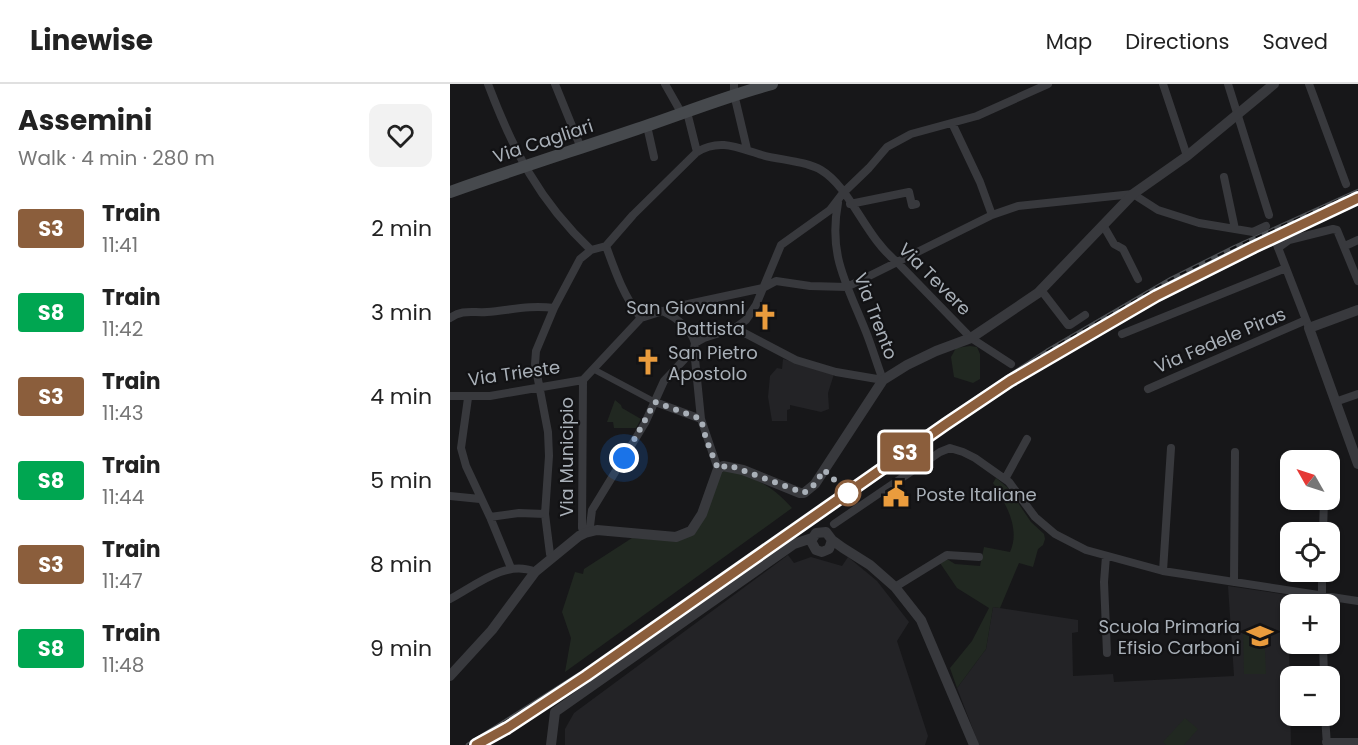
<!DOCTYPE html>
<meta charset="utf-8">
<style>
:root{--surface:#fff;--page:#f2f2f2;--text:#222;--muted:#767676;--line:#e0e0e0}
body{margin:0;font-family:Poppins,sans-serif;background:var(--page);color:var(--text);height:100vh;display:flex;flex-direction:column;font-size:22px;white-space:nowrap}
*{box-sizing:border-box;margin:0}
p{font-size:20px;color:var(--muted)}
.icon{flex:none;width:33px;height:33px;fill:none;stroke:currentColor;stroke-width:2;stroke-linecap:round;stroke-linejoin:round}
.map{position:relative;flex:1;overflow:hidden}
.drawer{display:flex;flex-direction:column;background:var(--surface);width:450px}
.drawer>*{flex:none}
.badge{padding:0 12px;border-radius:4px;font-size:21px;line-height:39px}
.needle{width:39px;rotate:309deg}
.tools{position:absolute;left:830px;top:366px;display:grid;gap:12px}
.tools a{display:grid;place-items:center;width:60px;height:60px;border-radius:12px;background:var(--surface);box-shadow:0 2px 4px #0004;font-size:30px}
.you{position:absolute;width:30px;height:30px;margin:-15px;border:4px solid #fff;border-radius:50%;background:#1a73e8;box-shadow:0 0 0 9px #1a73e833}
.map>.badge{position:absolute;translate:-50% -50%;box-shadow:0 0 0 3px #fff}
.round{display:grid;place-items:center;flex:none;width:63px;height:63px;border-radius:12px;background:var(--page)}
.headline{display:flex;align-items:center;justify-content:space-between;height:102px;padding:0 18px}
h1{font-size:28px;font-weight:700;line-height:45px}
ul{padding:0;list-style:none}
li{display:flex;align-items:center;gap:18px;height:84px;padding:0 18px}
li div{flex:1}
li b{display:block;font-size:22px}
li em{font-style:normal}
li .badge{min-width:66px;font-weight:700;text-align:center}
header{display:flex;align-items:center;gap:36px;box-sizing:border-box;height:84px;padding:0 30px;background:var(--surface);border-bottom:2px solid var(--line)}
header strong{font-size:28px}
nav{display:flex;gap:33px;margin-inline-start:auto;font-size:21px}
main{display:flex;flex:1;min-height:0}
.map>svg:first-child{display:block}
</style>
<header>
<strong>Linewise</strong>
<nav><a>Map</a><a>Directions</a><a>Saved</a></nav>
</header>
<main>
<section class="drawer">
<div class="headline"><div><h1>Assemini</h1><p>Walk · 4 min · 280 m</p></div><a class="round"><svg class="icon" aria-label="heart" viewBox="0 0 24 24"><path d="M12 20l-8-8c-3-5 5-10 8-4 3-6 11-1 8 4z"/></svg></a></div>
<ul>
<li><span class="badge" style="background:#8b5e3c;color:#fff">S3</span><div><b>Train</b><p>11:41</p></div><em>2 min</em></li>
<li><span class="badge" style="background:#00a651;color:#fff">S8</span><div><b>Train</b><p>11:42</p></div><em>3 min</em></li>
<li><span class="badge" style="background:#8b5e3c;color:#fff">S3</span><div><b>Train</b><p>11:43</p></div><em>4 min</em></li>
<li><span class="badge" style="background:#00a651;color:#fff">S8</span><div><b>Train</b><p>11:44</p></div><em>5 min</em></li>
<li><span class="badge" style="background:#8b5e3c;color:#fff">S3</span><div><b>Train</b><p>11:47</p></div><em>8 min</em></li>
<li><span class="badge" style="background:#00a651;color:#fff">S8</span><div><b>Train</b><p>11:48</p></div><em>9 min</em></li>
</ul>
</section>
<div class="map">
<svg width="908" height="661" viewBox="0 0 908 661">
<rect width="100%" height="100%" fill="#171719"/>
<path fill="#232326" d="M333,275l51,15 -6,19 1,16 -8,3 -31,-7v4l-3,1v11h-15l-4,-24 2,-21 7,-8 5,1z
M338,471l6,8 17,-6 31,9 6,-9 29,24 32,41 -12,19 31,95 -3,9h-360v-16l9,-16z
M778,502l60,9 3,150h-312l-22,-57 29,-39 7,-42 85,13v12l-6,1 1,43 40,-2 1,8 120,-6z"/>
<path fill="#212821" d="M520,262l7,1 3,7v25l-7,4 -19,-6 -3,-20 5,-9z
M165,316l6,5 1,3 19,11 -5,9h-22l-1,-6h-6z
M278,385c30,11 42,15 64,39l-227,164 6,-34 -9,-26 13,-40 8,2 1,-5 48,-31 33,2 19,-2 35,-64z
M546,394l12,10 23,34 13,12 1,5 -2,6 -5,4 -5,18 -14,-4 -19,45 -7,-1 -7,42 -29,39 -7,-20 22,-27 17,-33 -32,-20 -17,-25 7,-4 8,5 25,2 4,-19 26,5c11,-24 -5,-49 -17,-69z
M814,545l2,45h-22l-1,-44z
M735,634l13,11 -14,16h-18l-3,-3z"/>
<g fill="none" stroke-linecap="round" stroke-linejoin="round">
<path stroke="#38393d" stroke-width="6" d="M143,285l62,33"/>
<path stroke="#38393d" stroke-width="8" d="M38,0c25,66 51,117 103,166
M105,0l26,64
M215,0l17,30
M284,0v10l13,55
M713,0l24,72
M778,0l41,131
M859,0l37,100
M237,28l10,40
M502,39l28,59 12,33
M197,42l7,31
M774,93l11,52
M400,120l59,-12 3,13 4,-1
M653,141l11,19 9,5 15,30
M827,161l31,80
M156,162l27,-31 64,-63c23,-14 41,-4 65,3 17,5 44,6 59,15 30,18 44,67 76,92l74,76 40,26
M156,162c9,25 18,51 35,72
M895,162l13,-6
M828,164l11,-8 44,-11 4,1 21,51
M591,206l27,35h2l15,-10
M212,227c15,7 28,16 33,32
M0,234c12,-9 23,-5 37,-6 24,-2 42,-7 67,-4
M285,244l61,32 40,12 47,8c-6,-16 -11,-33 -17,-48 -19,-48 -38,-76 -28,-129
M672,250l164,-66
M244,265l7,70 17,50
M133,296l58,-62 38,-12 84,-18 13,-7 34,5 37,1 145,-72 26,-9 115,-12 25,16 41,13 54,9 13,-6
M133,296l-1,148 3,5
M698,305l158,-69
M0,312h40l93,-16
M18,314l-7,50 5,18 24,51 21,51
M205,318l46,17
M885,318l23,-8
M555,395l22,-40
M0,412l30,3
M40,433l29,-4 26,1
M384,440l106,-72 10,-4 13,4 12,6 34,24 26,35 20,17 31,16 77,21 195,30
M873,448l1,-32
M135,449l5,-7 2,-16 53,-87 19,-42 30,-32 1,-6 9,-5 31,-10 11,-8 10,-15 25,-60 49,-35 13,-17 26,-25 18,-21 24,-13 66,-18 71,-32
M656,472l-2,26 3,71
M103,473l-3,-3 -5,-40 4,-58 -1,-24 -13,-68 1,-13 18,-43 26,-49 11,-9 15,-4
M713,487l8,-123
M784,498l1,-130
M445,503l52,-32 32,2
M0,515c25,-13 56,-40 85,-27
M872,520v-32
M873,560l1,32
M875,632l2,29
M876,658h32"/>
<path stroke="#38393d" stroke-width="10" d="M908,226l-49,18 49,136
M382,456l-3,9 -7,3 -6,-2 -5,-9 5,-8 10,-1 6,8 11,8 27,17 25,22 26,33 53,125
M0,592l42,-46 43,-58 44,-36 6,-3 12,-3 79,7 15,-6 11,-17 16,-45 5,-3 20,4 57,23h4l11,-9 68,-104 24,-15 29,-14 35,-13 67,-45 95,-99 54,-38 87,-72
M101,661l4,-33 239,-168 18,-6"/>
<path stroke="#46494d" stroke-width="12" d="M0,108c62,-22 125,-42 187,-63 45,-15 89,-33 135,-45"/>
<g stroke="#4d5054" stroke-width="4.5">
<path id="rail" d="M18,661l112,-71 366,-256 101,-67 124,-72 64,-32 123,-56"/>
</g>
<use href="#rail" stroke="#121214" stroke-width="2" stroke-dasharray="7" stroke-linecap="butt"/>
</g>
<g fill="none" stroke-linecap="round" stroke-linejoin="round">
<g stroke="#fff" stroke-width="14">
<path id="line" d="M26,661l31,-17 79,-52 360,-252 64,-43 146,-85 98,-49 104,-49"/>
</g>
<use href="#line" stroke="#8b5e3c" stroke-width="9"/>
<path stroke="#a9b0b8" stroke-width="6" stroke-dasharray="0 10.8" d="M174,374l31,-56 46,17 5,20 12,30 10,-4 76,28 11,-9 9,-14 24,23"/>
</g>
<defs>
<g id="church-bare" transform="scale(2.07)"><path d="M-1.2-6h2.4v3.5h3.3v2.4h-3.3V6h-2.4V-.1h-3.3v-2.4h3.3Z" fill="#ea9c3d" stroke="#121214" stroke-width="2.5" paint-order="stroke"/></g>
<g id="civic-bare" transform="scale(2.07)"><path d="M-.6-6.5H3V-4.5H.6V-3L4-1V1h2V6H-6V1h2V-1L-.6-3ZM-1.2 2.5V6h2.4V2.5Z" fill="#ea9c3d" stroke="#121214" stroke-width="2.5" paint-order="stroke"/></g>
<g id="school-bare" transform="scale(2.07)"><path d="M0-5L7-2L0 1L-7-2ZM-4 1L0 2.5L4 1V4Q0 6-4 4Z" fill="#ea9c3d" stroke="#121214" stroke-width="2.5" paint-order="stroke"/></g>
</defs>
<g fill-rule="evenodd">
<use href="#church-bare" x="315" y="233"/>
<use href="#church-bare" x="198" y="278"/>
<use href="#civic-bare" x="446" y="410"/>
<use href="#school-bare" x="810" y="552"/>
</g>
<circle fill="#fff" stroke="#8b5e3c" stroke-width="3" cx="398" cy="409" r="12"/>
<g text-anchor="middle" dominant-baseline="central" stroke-width="4.5" stroke-linejoin="round" paint-order="stroke">
<g font-size="18" fill="#a9b0b8" stroke="#121214">
<text transform="translate(93 57) rotate(-18)">Via Cagliari</text>
<text transform="translate(485 195) rotate(45)">Via Tevere</text>
<text transform="translate(426 232) rotate(69)">Via Trento</text>
<text transform="translate(770 256) rotate(-23)">Via Fedele Piras</text>
<text transform="translate(64 289) rotate(-8)">Via Trieste</text>
<text transform="translate(116 373) rotate(-90)">Via Municipio</text>
</g>
<g font-size="18" fill="#a9b0b8" stroke="#121214" text-anchor="end">
<text x="295" y="223">San Giovanni<tspan x="295" dy="21">Battista</tspan></text>
<text x="218" y="268" text-anchor="start">San Pietro<tspan x="218" dy="21">Apostolo</tspan></text>
<text x="466" y="410" text-anchor="start">Poste Italiane</text>
<text x="790" y="542">Scuola Primaria<tspan x="790" dy="21">Efisio Carboni</tspan></text>
</g>
</g>
</svg>
<div class="tools">
<a><svg class="needle" viewBox="-14 -14 28 28"><path d="M0-13l5 13h-10z" fill="#e53935"/><path d="M0 13l5-13h-10z" fill="#767676"/></svg></a>
<a><svg class="icon" aria-label="locate" viewBox="0 0 24 24"><circle cx="12" cy="12" r="6"/><path d="M12 2v4M12 18v4M2 12h4M18 12h4"/></svg></a>
<a>+</a>
<a>−</a>
</div>
<div class="you" style="left:174px;top:374px"></div>
<b class="badge" style="left:455px;top:368px;background:#8b5e3c;color:#fff">S3</b>
</div>
</main>
